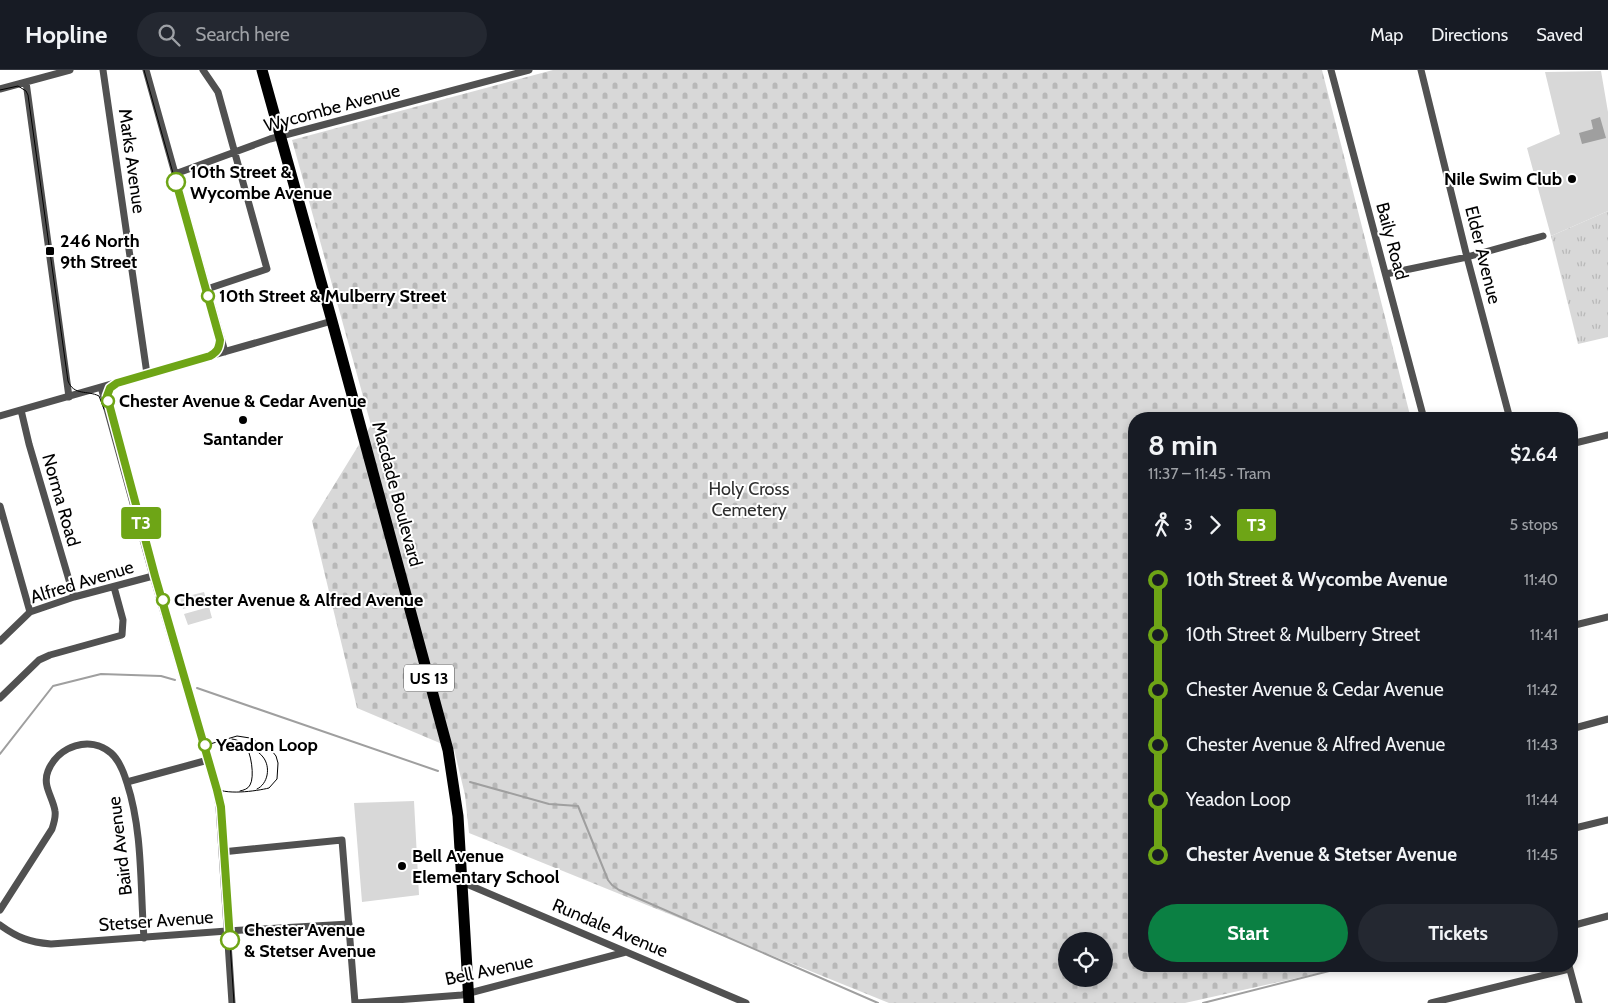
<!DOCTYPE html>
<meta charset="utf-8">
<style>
:root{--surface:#171b24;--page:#242831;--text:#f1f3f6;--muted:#9ea1a6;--line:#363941;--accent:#0b8043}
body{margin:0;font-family:Cabin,sans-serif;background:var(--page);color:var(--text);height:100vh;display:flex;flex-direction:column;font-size:19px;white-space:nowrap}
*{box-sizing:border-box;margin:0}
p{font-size:16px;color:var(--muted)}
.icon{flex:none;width:28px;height:28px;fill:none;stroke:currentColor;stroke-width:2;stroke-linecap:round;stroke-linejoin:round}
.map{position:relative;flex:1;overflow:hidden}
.drawer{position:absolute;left:1128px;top:342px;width:450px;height:560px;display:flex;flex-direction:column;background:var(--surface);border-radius:20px;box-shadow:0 2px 8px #0003}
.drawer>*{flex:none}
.badge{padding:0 10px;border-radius:4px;font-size:18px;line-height:32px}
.fabs{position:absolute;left:1058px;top:862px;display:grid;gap:10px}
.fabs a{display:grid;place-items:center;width:55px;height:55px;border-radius:50%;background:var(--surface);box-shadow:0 2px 8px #0003;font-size:25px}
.map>.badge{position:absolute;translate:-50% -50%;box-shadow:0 0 0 2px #fff}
.legs{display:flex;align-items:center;gap:8px;height:55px;padding:0 20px;font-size:16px}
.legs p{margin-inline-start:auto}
.head{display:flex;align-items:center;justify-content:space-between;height:85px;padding:0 20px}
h1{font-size:28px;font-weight:700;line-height:38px}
.primary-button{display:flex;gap:10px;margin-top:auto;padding:10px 20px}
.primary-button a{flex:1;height:58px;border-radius:30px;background:var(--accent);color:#fff;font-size:20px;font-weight:700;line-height:58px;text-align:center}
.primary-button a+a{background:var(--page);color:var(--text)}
ul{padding:0 20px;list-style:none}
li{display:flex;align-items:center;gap:18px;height:55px;font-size:19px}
li i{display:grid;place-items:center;width:8px;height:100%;margin:0 6px;background:currentColor}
li i::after{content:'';width:12px;height:12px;margin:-6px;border:4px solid;border-radius:50%;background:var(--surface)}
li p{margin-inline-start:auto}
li:first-child i{background:linear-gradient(#0000 50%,currentColor 0)}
li:last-child i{background:linear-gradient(currentColor 50%,#0000 0)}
header{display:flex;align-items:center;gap:30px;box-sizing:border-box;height:70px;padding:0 25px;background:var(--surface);border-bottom:1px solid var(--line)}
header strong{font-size:24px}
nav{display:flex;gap:28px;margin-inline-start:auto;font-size:18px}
.search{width:350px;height:45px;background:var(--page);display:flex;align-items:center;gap:12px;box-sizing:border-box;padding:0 18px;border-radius:28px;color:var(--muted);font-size:19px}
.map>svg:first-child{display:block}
</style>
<header>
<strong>Hopline</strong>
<div class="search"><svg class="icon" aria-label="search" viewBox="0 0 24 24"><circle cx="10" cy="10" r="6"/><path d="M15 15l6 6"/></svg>Search here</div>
<nav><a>Map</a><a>Directions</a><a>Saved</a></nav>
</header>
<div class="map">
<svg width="1608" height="933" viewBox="0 0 1608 933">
<defs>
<pattern id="cemetery-stones" width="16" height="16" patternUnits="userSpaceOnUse" patternTransform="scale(1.25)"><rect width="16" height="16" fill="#d8d8d8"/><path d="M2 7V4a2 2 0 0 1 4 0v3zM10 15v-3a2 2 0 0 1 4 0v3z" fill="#b8b8b8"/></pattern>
<pattern id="park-tufts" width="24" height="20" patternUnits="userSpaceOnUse" patternTransform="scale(1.25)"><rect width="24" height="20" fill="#d8d8d8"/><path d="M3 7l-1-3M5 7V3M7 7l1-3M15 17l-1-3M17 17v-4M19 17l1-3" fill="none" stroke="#b8b8b8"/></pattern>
</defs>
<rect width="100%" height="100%" fill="#fff"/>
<path fill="#d8d8d8" d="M1601,1l7,41v99l-57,25 -24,-88 33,-14 -15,-62z
M204,522l3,10 -24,7 -3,-11z
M209,537l3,11 -24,7 -4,-11z
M414,731l5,94 -57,7 -8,-99z"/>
<path fill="url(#cemetery-stones)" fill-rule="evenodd" d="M553,0h769l89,349h-277v547h217l-166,37h-296l-420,-170 -4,-38 -11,-46 -97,-41 -45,-187 59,-96 -79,-285zM1066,871h38v38h-38z"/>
<path fill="url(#park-tufts)" d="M1608,141v126l-30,7 -27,-108z"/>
<path fill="#9f9f9f" d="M1600,47l6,21 -24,6 -3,-11 14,-4 -2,-9z"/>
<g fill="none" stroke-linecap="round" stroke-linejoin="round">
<path stroke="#9f9f9f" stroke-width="2" d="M197,618l241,83
M0,684l53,-68 48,-12 60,2 14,4
M470,712l79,22 29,2 30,74 4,5 7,5 259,113
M1203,933l146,-37"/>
<path stroke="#515151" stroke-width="7" d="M103,0l44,304
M146,0l79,282
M203,0l15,22 49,177 -60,20
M1331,0l93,349
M1421,0l46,187 43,162
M26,12l43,315
M0,19l70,-19
M175,104l95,-35 259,-69
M1386,204l81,-17 76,-21
M101,317l52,189 63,213 3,18 13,196
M21,340l8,34 45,153
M0,346l332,-95
M1571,374l37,-9
M0,436l30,106
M1571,556l37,-9
M0,571l30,-29 44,-15 79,-21
M0,628l39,-38 11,-5 72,-20 1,-15 -9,-33
M1571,659l37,-10
M127,712l81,-22
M1571,759l37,-9
M222,782l120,-12 13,163
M462,812l284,121
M0,840l52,-81c2,-6 4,-12 3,-18 -2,-14 -13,-25 -7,-40 10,-25 42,-36 63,-18 8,7 13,20 16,30 16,49 13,104 17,155
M0,855c18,13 29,17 51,19l176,-13 122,-7
M1571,856l37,-10
M1569,896l10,37
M356,933l106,-8 164,-43
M1431,933l138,-34"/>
<path stroke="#000" stroke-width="11" d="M262,0l70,251 116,429 10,66 11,187"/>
<path stroke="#000" stroke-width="1" d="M144,0l76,270c-1,9 -3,12 -10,16l-93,27 -7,5 -3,8 48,180 36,117 30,112 13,198
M0,20l18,-4 8,5 2,4 40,286c6,15 19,9 31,15l5,13
M232,669c7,0 27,12 31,18 8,10 5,27 -6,32
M204,684l6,-10 27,-8 13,2 22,13 4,5 2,7 -1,16 -8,9c-12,3 -46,8 -55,-1
M240,721c4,-1 8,-2 10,-6 5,-8 1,-34 -5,-40"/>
</g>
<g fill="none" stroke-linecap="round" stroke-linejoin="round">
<g stroke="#fff" stroke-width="11">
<path id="line-1" d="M176,112l44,158c-1,9 -3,12 -10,16l-93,27 -7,5 -3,8 48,180 62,214 4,17 9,133"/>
</g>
<use href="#line-1" stroke="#6ea516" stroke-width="8"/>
</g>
<g fill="#000" stroke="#fff" stroke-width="2">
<circle cx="1572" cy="109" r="5"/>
<rect x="45" y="176" width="10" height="10" rx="2.5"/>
<circle cx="243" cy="350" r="5"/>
<circle cx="402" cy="796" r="5"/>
</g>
<g fill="#fff" stroke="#6ea516" stroke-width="2.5">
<circle cx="176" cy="112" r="9"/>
<circle cx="208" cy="226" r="6"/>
<circle cx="108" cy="331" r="6"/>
<circle cx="163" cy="530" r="6"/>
<circle cx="205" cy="675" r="6"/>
<circle cx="230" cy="870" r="9"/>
</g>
<g text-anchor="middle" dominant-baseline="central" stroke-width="4" stroke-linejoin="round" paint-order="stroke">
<rect fill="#fff" stroke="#4c4c4c" stroke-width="1" x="404" y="594.5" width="50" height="27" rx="4"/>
<g font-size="16" font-weight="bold" fill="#000">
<text x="429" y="608">US 13</text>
</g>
<g font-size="18" fill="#000" stroke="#fff">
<text transform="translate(332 38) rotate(-15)">Wycombe Avenue</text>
<text transform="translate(132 91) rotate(82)">Marks Avenue</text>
<text transform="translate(1392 171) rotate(75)">Baily Road</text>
<text transform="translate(1483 185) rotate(76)">Elder Avenue</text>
<text transform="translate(397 424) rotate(75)">Macdade Boulevard</text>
<text transform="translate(61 430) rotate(74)">Norma Road</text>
<text transform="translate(82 512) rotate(-17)">Alfred Avenue</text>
<text transform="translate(120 776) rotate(-97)">Baird Avenue</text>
<text transform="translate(156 851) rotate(-4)">Stetser Avenue</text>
<text transform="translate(610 858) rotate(23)">Rundale Avenue</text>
<text transform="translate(489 900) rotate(-12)">Bell Avenue</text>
</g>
<g font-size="18" font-weight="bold" fill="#000" stroke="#fff" text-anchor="start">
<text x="190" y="102">10th Street &amp;<tspan x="190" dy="21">Wycombe Avenue</tspan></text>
<text x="219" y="226">10th Street &amp; Mulberry Street</text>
<text x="119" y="331">Chester Avenue &amp; Cedar Avenue</text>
<text x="174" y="530">Chester Avenue &amp; Alfred Avenue</text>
<text x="216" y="675">Yeadon Loop</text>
<text x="244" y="860">Chester Avenue<tspan x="244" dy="21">&amp; Stetser Avenue</tspan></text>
</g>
<g font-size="18" font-weight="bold" fill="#000" stroke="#fff" text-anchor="start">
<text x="1562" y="109" text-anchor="end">Nile Swim Club</text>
<text x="60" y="171">246 North<tspan x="60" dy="21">9th Street</tspan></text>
<text x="243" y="369" text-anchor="middle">Santander</text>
<text x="412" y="786">Bell Avenue<tspan x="412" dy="21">Elementary School</tspan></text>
</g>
<g font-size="18" fill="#2f2f2f" stroke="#fff">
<text x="749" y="419">Holy Cross<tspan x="749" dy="21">Cemetery</tspan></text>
</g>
</g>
</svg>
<div class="fabs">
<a><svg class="icon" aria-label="locate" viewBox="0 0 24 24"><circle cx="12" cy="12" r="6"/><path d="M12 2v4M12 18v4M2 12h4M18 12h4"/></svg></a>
</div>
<b class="badge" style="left:141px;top:453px;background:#6ea516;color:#fff">T3</b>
<section class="drawer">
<div class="head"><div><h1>8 min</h1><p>11:37 – 11:45 · Tram</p></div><b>$2.64</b></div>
<div class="legs"><svg class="icon" aria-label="walk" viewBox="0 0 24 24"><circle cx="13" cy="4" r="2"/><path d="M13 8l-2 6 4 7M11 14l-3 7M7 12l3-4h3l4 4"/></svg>3<svg class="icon" aria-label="forward" viewBox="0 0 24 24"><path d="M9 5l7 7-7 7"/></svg><b class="badge" style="background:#6ea516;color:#fff">T3</b><p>5 stops</p></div>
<ul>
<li><i style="color:#6ea516"></i><b>10th Street &amp; Wycombe Avenue</b><p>11:40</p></li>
<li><i style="color:#6ea516"></i><span>10th Street &amp; Mulberry Street</span><p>11:41</p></li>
<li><i style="color:#6ea516"></i><span>Chester Avenue &amp; Cedar Avenue</span><p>11:42</p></li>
<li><i style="color:#6ea516"></i><span>Chester Avenue &amp; Alfred Avenue</span><p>11:43</p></li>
<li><i style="color:#6ea516"></i><span>Yeadon Loop</span><p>11:44</p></li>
<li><i style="color:#6ea516"></i><b>Chester Avenue &amp; Stetser Avenue</b><p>11:45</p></li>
</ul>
<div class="primary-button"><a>Start</a><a>Tickets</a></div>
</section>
</div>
